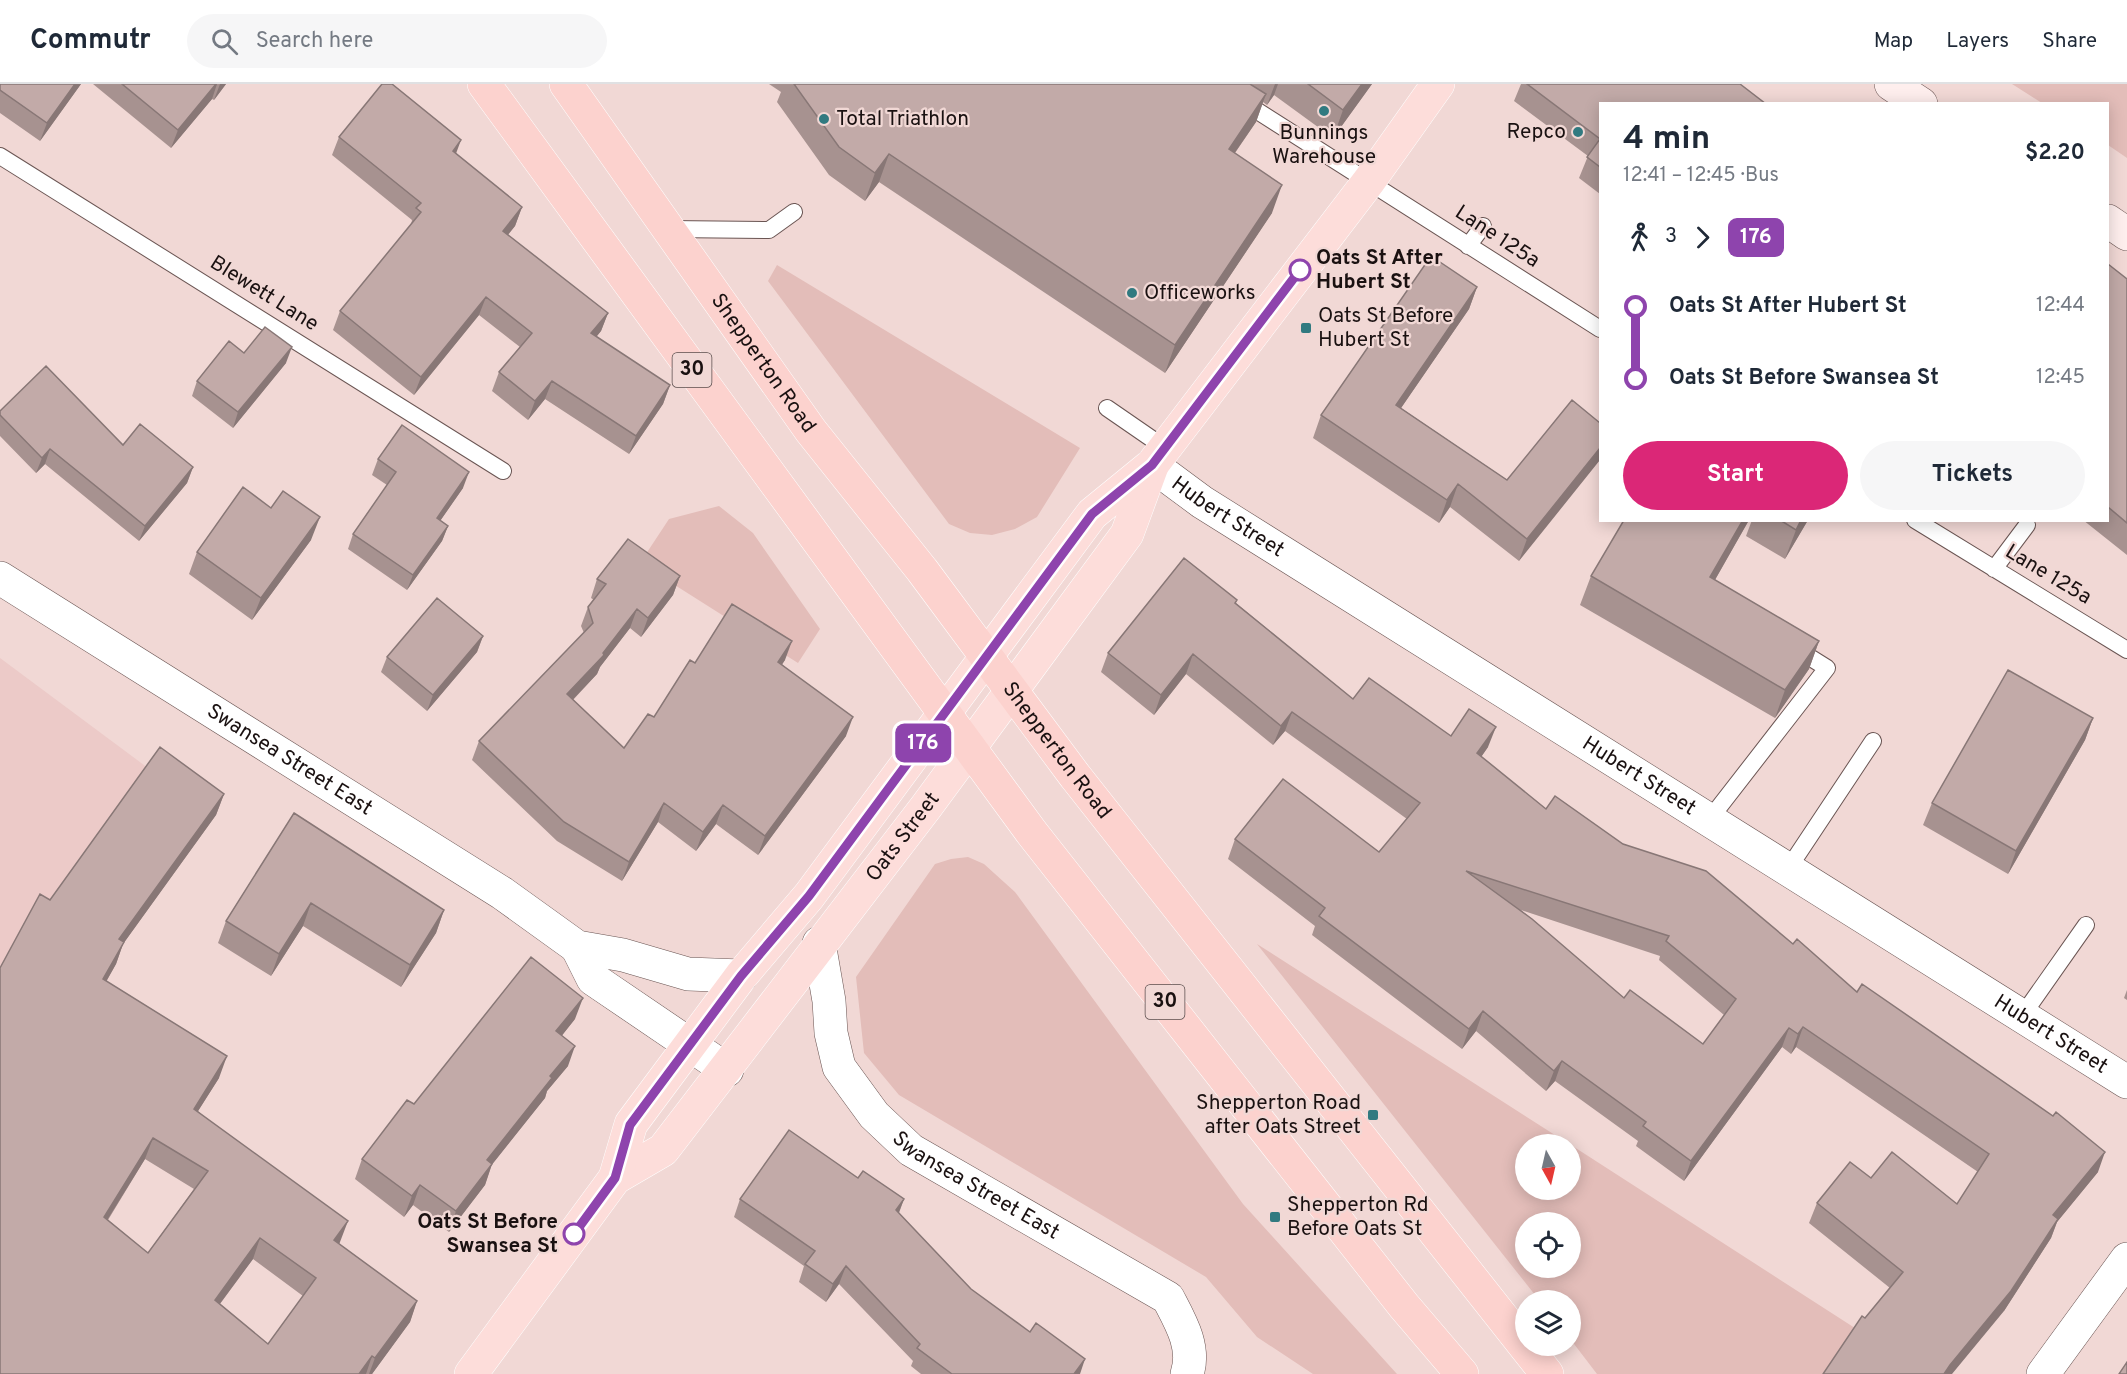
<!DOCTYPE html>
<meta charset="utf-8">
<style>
:root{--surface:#fff;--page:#f6f6f7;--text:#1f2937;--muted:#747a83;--line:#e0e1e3;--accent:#db2777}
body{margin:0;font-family:Overpass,sans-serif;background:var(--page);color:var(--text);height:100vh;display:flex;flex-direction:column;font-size:22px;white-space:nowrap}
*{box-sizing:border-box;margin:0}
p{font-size:20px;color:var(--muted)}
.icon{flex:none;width:33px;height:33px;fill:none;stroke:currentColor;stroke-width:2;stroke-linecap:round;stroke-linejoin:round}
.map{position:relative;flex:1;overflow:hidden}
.side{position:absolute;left:1599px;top:18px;width:510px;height:420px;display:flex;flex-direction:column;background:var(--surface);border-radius:0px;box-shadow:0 3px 15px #0003}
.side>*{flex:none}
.badge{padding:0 12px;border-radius:9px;font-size:21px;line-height:39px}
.needle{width:39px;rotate:172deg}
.tools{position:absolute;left:1515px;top:1050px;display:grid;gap:12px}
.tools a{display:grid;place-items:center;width:66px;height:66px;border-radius:50%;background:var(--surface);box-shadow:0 3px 15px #0003;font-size:30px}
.map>.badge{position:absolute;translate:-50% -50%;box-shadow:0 0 0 3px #fff}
.legs{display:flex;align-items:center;gap:9px;height:66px;padding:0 24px;font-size:20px}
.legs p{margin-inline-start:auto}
.head{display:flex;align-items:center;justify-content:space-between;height:102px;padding:0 24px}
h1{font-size:33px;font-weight:700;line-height:45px}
.action{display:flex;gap:12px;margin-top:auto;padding:12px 24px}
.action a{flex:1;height:69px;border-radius:36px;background:var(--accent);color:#fff;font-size:24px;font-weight:700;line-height:69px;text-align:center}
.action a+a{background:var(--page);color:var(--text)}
ul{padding:0 24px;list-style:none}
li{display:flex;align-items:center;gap:21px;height:72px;font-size:22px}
li i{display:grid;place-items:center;width:9px;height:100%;margin:0 8px;background:currentColor}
li i::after{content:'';width:15px;height:15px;margin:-8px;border:4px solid;border-radius:50%;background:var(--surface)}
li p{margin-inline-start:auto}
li:first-child i{background:linear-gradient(#0000 50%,currentColor 0)}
li:last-child i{background:linear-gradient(currentColor 50%,#0000 0)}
header{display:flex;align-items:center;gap:36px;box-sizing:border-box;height:84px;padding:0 30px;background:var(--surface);border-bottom:2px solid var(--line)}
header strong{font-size:28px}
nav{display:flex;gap:33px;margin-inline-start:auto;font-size:21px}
.search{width:420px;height:54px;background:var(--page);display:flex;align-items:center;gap:15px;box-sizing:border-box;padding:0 21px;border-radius:33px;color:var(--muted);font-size:22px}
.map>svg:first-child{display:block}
</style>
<header>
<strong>Commutr</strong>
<div class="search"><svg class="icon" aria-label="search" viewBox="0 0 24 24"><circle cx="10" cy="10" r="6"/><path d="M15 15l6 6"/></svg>Search here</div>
<nav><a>Map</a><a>Layers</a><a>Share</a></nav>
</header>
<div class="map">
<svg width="2127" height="1290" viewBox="0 0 2127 1290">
<rect width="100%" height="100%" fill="#f1d8d5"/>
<path fill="#eccac8" d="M0,574l160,119 -160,190z"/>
<path fill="#e3bdb9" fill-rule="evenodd" d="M2012,0h115v74l-19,-13v-41l-66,-1z
M777,181l303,183 -43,69 -22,12 -23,6 -22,-2 -21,-9 -181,-243z
M719,422l34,27 67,96 -22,34 -158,-100 29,-44z
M968,773l16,7 31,28 228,312 154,170h-84l-56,-37 -51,-60 -307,-182 -35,-42 -8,-76 79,-113 16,-5z
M1257,860l312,200h-43v46h44l1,-45 287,185 -32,44h-229l-26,-34 -1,-40h-31zM1526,1138h44v46h-44z"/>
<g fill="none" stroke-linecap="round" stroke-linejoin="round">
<g stroke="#6a5553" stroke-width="18">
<path id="service" d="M1215,0l385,245
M0,72l503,315
M669,145l100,1 25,-18
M1468,162l15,-20
M1107,324l58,40
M1915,436l212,130
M1994,485l33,-44
M1709,736l118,-152 -32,-20
M1788,785l85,-128
M2022,932l64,-91"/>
</g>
<g stroke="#6a5553" stroke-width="34">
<g id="minor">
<path id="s1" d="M1152,381l50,37 925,580"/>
<path id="s2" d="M819,859l10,58 2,32 8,34 35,48 37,35 257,148c12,23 28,49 19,76"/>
<path d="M2043,1290l84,-115"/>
</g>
</g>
<g stroke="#6a5553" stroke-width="34">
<g id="tertiary">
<path id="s3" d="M0,494l502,315 75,54 46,8 65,19 53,2"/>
<path d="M577,863l16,32 134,91"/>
</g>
</g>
<g stroke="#6a5553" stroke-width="34">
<path id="secondary" d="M1891,0l30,20
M2108,137l19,13"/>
</g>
<g stroke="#fff" stroke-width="34">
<g id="primary">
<path id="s4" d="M615,1094l48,-28 263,-343 201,-273 25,-68"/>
<path d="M471,1290l144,-196 16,-54 110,-148 68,-80 283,-382 60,-49 217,-284 69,-97"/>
</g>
</g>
<g stroke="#fff" stroke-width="34">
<g id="trunk">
<path d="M484,0l548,749 372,473 58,68"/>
<path id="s5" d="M566,0l245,347 111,139 153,206 472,598"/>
</g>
</g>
<use href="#service" stroke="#fff" stroke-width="16"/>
<use href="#minor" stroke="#fff" stroke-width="33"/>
<use href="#tertiary" stroke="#fff" stroke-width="33"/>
<use href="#secondary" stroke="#feeeed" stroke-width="33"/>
<use href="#primary" stroke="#fdddda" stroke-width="33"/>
<use href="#trunk" stroke="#fcd2ce" stroke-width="33"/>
</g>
<path fill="#a79290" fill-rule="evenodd" d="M0,0h81l-41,57 -40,-28z
M93,0h133l-12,16 -2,-1 -41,49z
M769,0h603l-39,54 -59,-43 -7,10 -4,-3 -7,20 -21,31 37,60 -107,160 -286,-191 -14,19 -36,-26 -52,-73 4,-10z
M1521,0h219l-140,20v90l-21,-16 9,-22 -74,-55z
M339,53l117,17 66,53 -7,19 -7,9 100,78 -7,18 -5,6 74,48 -7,19 -34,50 -84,-55 -17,21 -36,-29 7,-19 21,-25 -41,-32 -65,80 -81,-65 7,-19 71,-86 1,-5 -80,-65z
M2108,180l19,15v276l-44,-35h25z
M1477,203l-8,22 -68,99 106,72 93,-57 -81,138 -69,-54 -11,16 -126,-85 8,-23z
M244,269l42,10 -53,65 -41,-32 5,-15z
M0,327l123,34 70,22 -6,16 -48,58 -94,-77 -9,9 -36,-37z
M378,375l85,29 -23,33 8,5 -6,15 -35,49 -59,-41 5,-15 34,-49 -15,-10z
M1749,436l-34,60 104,61 -10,28 -34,49 -195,-113 11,-29z
M1752,436h56l-23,39 -39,-23z
M311,456l-59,80 -63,-46 8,-22z
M680,492l-7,19 -32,42 -11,-9 -30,39 -3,7 -24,26 51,48 30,-31 41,-54 90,-3 -3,4 64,72 -88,119 -42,-31 -20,27 -38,-29 -36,59 -65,-40 -85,-81 7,-19 105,-108 -3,-7 7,-19 6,-7 -3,-2 6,-19z
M1236,519l117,96 98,37 37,11 -7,10 65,52 77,35 170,100 305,228 -41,50 -6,16 -47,73 -139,7 25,-30 -81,-65 8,-20 54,-25 86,26 21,-32 -182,-125 -5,7 -9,-7 -98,134 -48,-35 2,-5 -83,-60 -9,10 -70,-60 -14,18 -150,-114 3,-9 -87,-67 7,-20 144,13 28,-33 -122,-88 -12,14 -87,-71 -32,41 -53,-43 7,-19zM1521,826l139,46 -1,4 65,55 -21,29 -79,-46z
M483,552l-6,16 -50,59 -46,-39 6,-15z
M2093,634l-8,22 -77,134 -85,-49 9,-22z
M224,710l-8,21 -93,129 -7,20 -10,18 113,96 -21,33 142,131 -1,2 78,57 -7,21 -38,52h-372l50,-474zM145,1075l49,30 -46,64 -40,-33zM253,1175l50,37 -35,48 -48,-40z
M294,729l150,97 -8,23 -35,54 -98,-61 -32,50 -53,-33 8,-22z
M2127,906v10l-3,-2z
M575,935l-13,16 6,31 -21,25 -2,7 -53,66 -7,21 -36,47 -36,-27 -9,12 -49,-38 7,-20 52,-55z
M858,1094l46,21 -5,14 72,76 109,85h-159l-10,-8 2,-5 -74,-77 -13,18 -27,-20 5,-16 -70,-49 6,-18z"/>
<path fill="#887776" d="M75,0h6l-41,57 7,-18z
M216,0h1l-5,15 -41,49 7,-18z
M220,0h6l-12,16z
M1275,0h3l-4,11 -7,10z
M1362,0h10l-39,54 10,-28z
M1266,10l-10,28 -38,55 11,-28z
M461,56l-7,19 -1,-8z
M889,70l-10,28 -14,19 10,-28z
M1282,101l-10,28 -107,160 10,-28z
M522,123l-7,19 -19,23 7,-18z
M1477,203l-8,22 -81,118 8,-22z
M486,213l-7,18 -65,80 7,-18z
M608,229l-7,18 -17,21 7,-19z
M292,263l-6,16 -53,65 5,-16z
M552,297l-7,18 -17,21 7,-19z
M670,301l-7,19 -34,50 7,-18z
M1600,364v12l-81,101 8,-22z
M50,365l-5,15 -9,9 6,-15z
M193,383l-6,16 -48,58 6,-15z
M469,388l-6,16 -32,46 6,-16z
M1458,400l-8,23 -11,16 8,-23z
M320,433l-9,23 -59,80 9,-22z
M1743,436h6l-49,86 10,-29z
M1801,436h7l-23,39 11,-29z
M448,442l-6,15 -35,49 6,-15z
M680,492l-7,19 -32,42 7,-19z
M637,525l-7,19 -30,39 -3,7 -37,39 7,-19 36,-41z
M483,552l-6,16 -50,59 6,-16z
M792,557l-7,19 -14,21 7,-19z
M1819,557l-10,28 -34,49 10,-28z
M1193,570l-7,20 -32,41 7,-20z
M1292,628l-7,19 -12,14 8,-19z
M853,633l-7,19 -88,119 7,-19z
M2093,634l-8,22 -77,134 8,-23z
M1496,643l-8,20 -18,26 7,-20z
M224,710l-8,21 -93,129 -7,20 -21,37 24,-62z
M664,719l-6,19 -36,59 7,-19z
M723,721l-7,19 -20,27 7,-19z
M311,819l-8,23 -32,50 8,-22z
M444,826l-8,23 -35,54 9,-22z
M583,914l-8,21 -26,33 7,-21z
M1483,927l-7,20 -14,18 7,-20z
M1803,943l-7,20 -5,7 7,-20z
M1789,944l-7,19 -98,134 7,-20z
M575,962l-7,20 -21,25 -2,7 -66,83 8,-21 63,-84z
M227,972l-8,22 -33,52 8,-21z
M1562,977l-7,20 -9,10 8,-20z
M153,1054l-8,21 -49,79 8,-21z
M2105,1068l-7,20 -41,50 -6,16 -47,73 -52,63h-8l109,-159z
M492,1080l-7,21 -36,47 7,-21z
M420,1101l-7,20 -9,12 8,-21z
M904,1115l-7,18 -1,-7z
M348,1137l-8,21 -14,19 8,-21z
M260,1154l-7,21 -46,62 8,-21z
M846,1182l-7,18 -13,18 7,-18z
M417,1217l-7,21 -38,52h-3l6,-16z
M372,1272l-6,18h-7z
M1085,1275l-5,15h-6z"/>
<path fill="#c2aaa8" stroke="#887776" stroke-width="1.5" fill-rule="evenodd" d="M0,0h75l-28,39 -47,-33z
M122,0h94l-38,46z
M382,0h10l69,56 -8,11 69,56 -19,24 105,82 -17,20 79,52 -34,51 -84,-55 -17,20 -36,-29 33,-39 -46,-36 -65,80 -81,-66 81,-99 -5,-4 5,-5 -82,-66z
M794,0h456l16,10 -37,55 53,36 -107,160 -286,-191 -14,19 -36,-26z
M1308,0h54l-19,26z
M1527,0h213l26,20h-166v63l-13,-10 13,-18z
M1431,172l46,31 -81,118 111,75 65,-80 28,23v25l-73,91 -69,-55 -11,16 -126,-85z
M2108,180l19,15v244l-19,-16z
M265,243l27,20 -54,65 -41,-31 32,-40 15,12z
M46,282l77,79 17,-21 53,43 -48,59 -95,-77 -8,9 -42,-43v-4z
M402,341l67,47 -32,46 11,8 -35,49 -60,-41 43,-62 -18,-13z
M243,403l28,21 12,-17 37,26 -59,81 -64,-46z
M1624,436h119l-33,57 109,64 -34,49 -194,-114z
M1780,436h21l-5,10z
M628,455l52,37 -32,42 -11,-9 -34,44 1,2 -37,39 57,54 24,-34 6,3 36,-57 5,3 37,-59 60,37 -14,21 75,55 -88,119 -42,-31 -20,27 -39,-29 -35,59 -65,-40 -85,-81 114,-118 -5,-16 18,-23 -9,-5z
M1184,474l53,42 -2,3 118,96 16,-21 82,58 18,-27 27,18 -19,26 69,56 9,-13 68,48 83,27 87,73 4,-5 60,53 5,-8 191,132 3,-4 49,40 -52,63 5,4 -47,72 -61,74 -6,9h-121l39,-58 3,2 38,-46 -86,-69 33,-41 21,16 21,-26 65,52 32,-50 -186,-127 -5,7 -9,-6 -98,133 -48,-35 3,-4 -84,-61 -8,10 -71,-60 -14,18 -150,-113 6,-8 -90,-69 48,-60 96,73 41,-49 -128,-91 -11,14 -88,-72 -32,41 -53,-42zM1466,787l203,65 -3,5 70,58 -33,45 -73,-54 -6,8 -92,-79z
M437,514l46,38 -50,59 -46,-38z
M2008,586l85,48 -77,133 -84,-48z
M160,663l64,47 -105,145 5,3 -21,37 124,77 -33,53 154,112 -14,19 83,61 -42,57 -3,-2 -13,18h-359v-406l40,-74 10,6zM153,1054l55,33 -60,82 -44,-36zM260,1154l56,40 -48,66 -53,-44z
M294,729l150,97 -34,55 -99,-62 -32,51 -53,-33z
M531,873l52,41 -27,33 19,15 -25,30 2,2 -65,82 5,4 -36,47 -36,-26 -8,11 -50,-37 45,-59 7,4z
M789,1046l69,48 5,-7 41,28 -8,11 75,79 59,43 6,-9 49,36 -11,15h-122l-35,-26 3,-4 -74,-78 -13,18 -28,-20 10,-13 -75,-52z
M2127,1278v12h-8z"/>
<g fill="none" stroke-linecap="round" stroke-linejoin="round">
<g stroke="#fff" stroke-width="14">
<path id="line-1" d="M574,1150l41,-56 15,-53 111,-149 68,-80 283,-382 60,-49 148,-195"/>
</g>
<use href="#line-1" stroke="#8e44ad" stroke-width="9"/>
</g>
<g fill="#317a80" stroke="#f1d8d5" stroke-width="2">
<circle cx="1324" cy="27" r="6"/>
<circle cx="824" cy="35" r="6"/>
<circle cx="1578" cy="48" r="6"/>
<circle cx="1132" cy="209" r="6"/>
<rect x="1300" y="238" width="12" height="12" rx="3"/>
<rect x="1367" y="1025" width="12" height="12" rx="3"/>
<rect x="1269" y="1127" width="12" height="12" rx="3"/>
</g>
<g fill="#fff" stroke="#8e44ad" stroke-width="3">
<circle cx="1300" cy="186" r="10"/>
<circle cx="574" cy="1150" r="10"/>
</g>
<g text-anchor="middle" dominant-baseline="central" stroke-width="4.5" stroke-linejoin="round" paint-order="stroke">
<g fill="#f1d8d5" stroke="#5a4d4c" stroke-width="1.5">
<rect x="672.5" y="269" width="39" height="34" rx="4.5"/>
<rect x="1145.5" y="901" width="39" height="34" rx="4.5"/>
</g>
<g font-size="20" font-weight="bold" fill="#1a1111">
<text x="692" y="286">30</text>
<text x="1165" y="918">30</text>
</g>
<g font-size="21" fill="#1a1111" stroke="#f1d8d5" text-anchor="start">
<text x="836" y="35">Total Triathlon</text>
<text x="1566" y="48" text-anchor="end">Repco</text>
<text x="1324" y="49" text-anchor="middle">Bunnings<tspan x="1324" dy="24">Warehouse</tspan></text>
<text x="1144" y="209">Officeworks</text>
<text x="1318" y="232">Oats St Before<tspan x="1318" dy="24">Hubert St</tspan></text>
<text x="1361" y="1019" text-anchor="end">Shepperton Road<tspan x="1361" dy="24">after Oats Street</tspan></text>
<text x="1287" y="1121">Shepperton Rd<tspan x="1287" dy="24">Before Oats St</tspan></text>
</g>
<g font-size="21" fill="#1a1111" stroke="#f1d8d5">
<text transform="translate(1497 153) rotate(33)">Lane 125a</text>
<text transform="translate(264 210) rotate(32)">Blewett Lane</text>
<text stroke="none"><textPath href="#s5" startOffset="342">Shepperton Road</textPath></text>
<text stroke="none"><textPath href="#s1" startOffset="92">Hubert Street</textPath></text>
<text transform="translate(2048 491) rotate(31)">Lane 125a</text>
<text stroke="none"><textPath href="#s5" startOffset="828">Shepperton Road</textPath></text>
<text stroke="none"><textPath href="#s3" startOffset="342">Swansea Street East</textPath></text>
<text stroke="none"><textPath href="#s1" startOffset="578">Hubert Street</textPath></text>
<text stroke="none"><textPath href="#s4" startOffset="450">Oats Street</textPath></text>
<text stroke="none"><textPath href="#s1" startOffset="1064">Hubert Street</textPath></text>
<text stroke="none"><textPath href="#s2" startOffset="310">Swansea Street East</textPath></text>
</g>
<g font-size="21" font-weight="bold" fill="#1a1111" stroke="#f1d8d5" text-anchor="start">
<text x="1316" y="174">Oats St After<tspan x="1316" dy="24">Hubert St</tspan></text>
<text x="558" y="1138" text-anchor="end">Oats St Before<tspan x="558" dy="24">Swansea St</tspan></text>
</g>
</g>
</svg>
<div class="tools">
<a><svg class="needle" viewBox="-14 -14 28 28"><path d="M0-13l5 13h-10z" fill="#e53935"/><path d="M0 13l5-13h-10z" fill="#747a83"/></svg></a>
<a><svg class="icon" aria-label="locate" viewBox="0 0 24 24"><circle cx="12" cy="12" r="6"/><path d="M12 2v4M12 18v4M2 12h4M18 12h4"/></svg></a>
<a><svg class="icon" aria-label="layers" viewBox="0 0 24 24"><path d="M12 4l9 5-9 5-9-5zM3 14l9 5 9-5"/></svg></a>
</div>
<b class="badge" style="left:923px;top:659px;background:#8e44ad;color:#fff">176</b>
<section class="side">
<div class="head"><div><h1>4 min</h1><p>12:41 – 12:45 · Bus</p></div><b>$2.20</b></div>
<div class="legs"><svg class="icon" aria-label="walk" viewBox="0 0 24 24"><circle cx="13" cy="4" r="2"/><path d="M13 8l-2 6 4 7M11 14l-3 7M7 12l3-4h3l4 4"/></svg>3<svg class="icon" aria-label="forward" viewBox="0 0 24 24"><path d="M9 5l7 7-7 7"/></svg><b class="badge" style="background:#8e44ad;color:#fff">176</b></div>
<ul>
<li><i style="color:#8e44ad"></i><b>Oats St After Hubert St</b><p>12:44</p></li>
<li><i style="color:#8e44ad"></i><b>Oats St Before Swansea St</b><p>12:45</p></li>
</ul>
<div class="action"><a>Start</a><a>Tickets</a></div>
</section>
</div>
